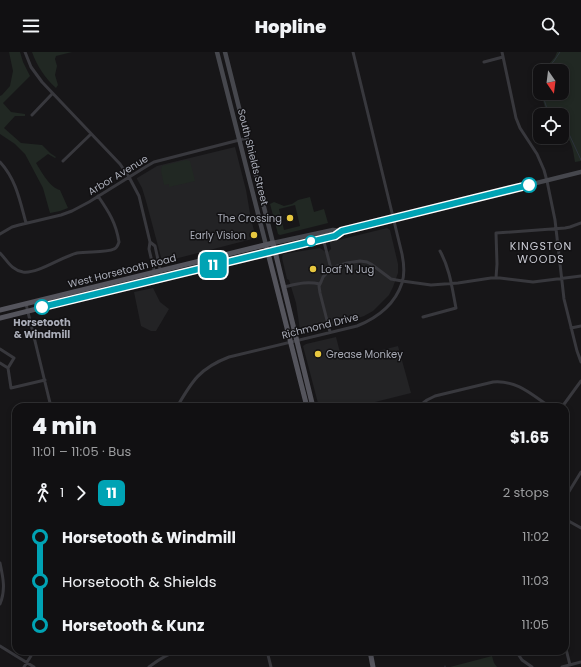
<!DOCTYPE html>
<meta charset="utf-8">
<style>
:root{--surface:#111012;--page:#1a191b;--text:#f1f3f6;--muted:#9c9d9f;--line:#303032}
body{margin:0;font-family:Poppins,sans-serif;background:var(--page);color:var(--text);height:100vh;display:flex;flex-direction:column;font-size:15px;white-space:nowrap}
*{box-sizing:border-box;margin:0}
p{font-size:13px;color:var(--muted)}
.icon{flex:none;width:22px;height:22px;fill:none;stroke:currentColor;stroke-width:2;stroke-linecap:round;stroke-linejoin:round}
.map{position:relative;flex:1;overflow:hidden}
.details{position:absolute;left:12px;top:351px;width:557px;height:252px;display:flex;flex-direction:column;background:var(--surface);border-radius:12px;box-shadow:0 2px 6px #0003,0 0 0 1px var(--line)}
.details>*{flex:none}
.badge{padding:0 8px;border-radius:6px;font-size:14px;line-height:26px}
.needle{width:26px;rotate:166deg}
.controls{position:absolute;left:533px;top:12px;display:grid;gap:8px}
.controls a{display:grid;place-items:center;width:36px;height:36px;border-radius:8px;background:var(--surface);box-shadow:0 2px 6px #0003,0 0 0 1px var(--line);font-size:20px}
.map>.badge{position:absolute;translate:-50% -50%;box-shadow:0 0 0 2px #fff}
.legs{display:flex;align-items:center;gap:6px;height:44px;padding:0 20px;font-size:13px}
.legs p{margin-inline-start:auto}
.head{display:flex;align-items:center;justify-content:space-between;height:68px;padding:0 20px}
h1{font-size:22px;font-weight:800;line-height:30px}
ul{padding:0 20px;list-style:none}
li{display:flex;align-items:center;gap:14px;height:44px;font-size:15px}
li i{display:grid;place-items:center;width:6px;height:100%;margin:0 5px;background:currentColor}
li i::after{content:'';width:10px;height:10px;margin:-5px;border:3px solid;border-radius:50%;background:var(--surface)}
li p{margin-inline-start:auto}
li:first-child i{background:linear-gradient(#0000 50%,currentColor 0)}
li:last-child i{background:linear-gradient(currentColor 50%,#0000 0)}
header{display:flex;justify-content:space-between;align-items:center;height:52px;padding:0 20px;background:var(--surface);font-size:18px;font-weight:800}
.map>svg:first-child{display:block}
</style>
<header><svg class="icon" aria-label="menu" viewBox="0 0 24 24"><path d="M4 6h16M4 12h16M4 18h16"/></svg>Hopline<svg class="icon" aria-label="search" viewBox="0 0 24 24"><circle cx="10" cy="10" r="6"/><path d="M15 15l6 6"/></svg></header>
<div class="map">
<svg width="581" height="615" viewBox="0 0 581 615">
<rect width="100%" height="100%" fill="#171618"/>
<path fill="#232325" d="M235,95l11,43 5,29 5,19 -93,24 -1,-1 -16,-60 -4,-13 -5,-9v-1l20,-12z
M387,176l3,2 8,34v9l-5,14 -4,8 -16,16 -9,5 -20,7 -41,9h-2l-1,-2 -4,-27 -7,-23 -2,-1 -5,-21 1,-4 37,-6 7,5 4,-4 -1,-5v-2z
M153,236l7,14 9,7 -13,22h-5l-10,-5 -7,-34z
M336,285l6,23 56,-14 13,47 -56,14h-36l-16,-61 3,-2z"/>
<path fill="#212823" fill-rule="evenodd" d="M9,0h11l3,10 7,14 -27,27 8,9 14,2v2h-10l-11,12 17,15 21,2 8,8 6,4 -1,1 -7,-4 -12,9c5,8 14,25 24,27l8,18 -8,3 -10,2 -7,-25 -18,-34 -10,-10 -15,-10v-38l2,-1 8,-9 3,-15z
M32,0h40l-16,4 -1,3 2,7 -2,9 3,10 -2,3c-11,-10 -19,-22 -24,-36z
M557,0h24v109l-6,1c-2,-12 -3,-23 -13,-30v-17h-15l-6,-22h21v-22h-19l12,-14z
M186,108l4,1 5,20 -26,6v-3l-5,1 -3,-14 1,-5z
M310,145l4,15 10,-3 4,14 -48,12 -2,-1 -8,-30 4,-2 10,4 8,-2 6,-4zM295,153l5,21 -16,4 -5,-21z
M492,604l2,7 3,4h-47z"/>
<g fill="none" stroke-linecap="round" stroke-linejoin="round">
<path stroke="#2d333c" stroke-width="1" d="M545,19l9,-10 6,-9
M542,41l7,22
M562,77l7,5 12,26
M445,615v-1"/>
<path stroke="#38383d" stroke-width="3" d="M25,0l6,15 11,15 78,82 9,13 10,19 11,46 -1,7 7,30
M502,0l14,66 4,10 17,26 7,16 3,11 8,39 9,79 13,52 4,11
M484,10l19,-5
M32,63l20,-21
M63,109l28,-27
M0,110c16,17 20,39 26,61
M0,182l12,-7 7,-2 42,-10 11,-4 17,-9 58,-36 7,-4 93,-24
M323,186l8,31
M150,190l5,4 7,32
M0,201c7,7 11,17 23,19 15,2 38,-15 54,-19 10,-2 29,0 37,-4 3,-1 4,-4 5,-7 -3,-19 -10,-30 -21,-46
M496,226l1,-14 -1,-31 69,-5 5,-1 11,-4
M284,235c13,-3 22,-6 36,-3
M26,252l25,103
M423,265l33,-9c-4,-20 -6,-39 -16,-57
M571,276l10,-2
M330,280l-10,-39 -1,-7 2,-4 2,-5 8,-9 16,-5 13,-2 7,1 4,2 20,15 11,2 29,4 27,-2 33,-5h9l33,4 48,-6
M0,297l14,9 -6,10 3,20 34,-8
M0,311l8,5
M177,355c15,-26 23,-39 52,-50l128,-31c20,-8 38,-22 45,-43 3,-9 2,-19 0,-29l-49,-202
M418,355l9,-7 8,-4 58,-14c24,-2 38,12 57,25
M562,355l19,-26
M565,446l16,-26
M565,467l16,9
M0,511c3,14 6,27 0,41
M565,593l5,20
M0,594l34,21
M267,599l4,16
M516,599l6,9 10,7
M24,615l10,-16
M149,615c9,-7 18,-13 29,-16
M562,615l19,-5"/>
<path stroke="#46474d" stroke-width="4.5" d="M217,0l49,193
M225,0l48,191 60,-13 8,1
M274,198l61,-14 6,-5 240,-59"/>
<path stroke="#54545c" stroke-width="5" d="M267,197l40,158
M0,258l273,-67 40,164
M0,266l274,-68
M370,599l3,16"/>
</g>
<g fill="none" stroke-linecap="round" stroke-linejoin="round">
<g stroke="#fff" stroke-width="9">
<path id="line-1" d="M42,255l293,-71 7,-5 187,-46"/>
</g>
<use href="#line-1" stroke="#00a3b4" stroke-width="6"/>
</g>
<g fill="#fff" stroke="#00a3b4" stroke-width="2">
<circle cx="529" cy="133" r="7"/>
<circle cx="311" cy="189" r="5"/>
<circle cx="42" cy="255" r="7"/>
</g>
<g fill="#e7c73f" stroke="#121113" stroke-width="1.5">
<circle cx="290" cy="166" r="4"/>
<circle cx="254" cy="183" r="4"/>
<circle cx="313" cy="217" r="4"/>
<circle cx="318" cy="302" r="4"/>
</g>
<g text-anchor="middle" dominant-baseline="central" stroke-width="3" stroke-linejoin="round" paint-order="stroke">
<g font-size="10" fill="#a9acb7" stroke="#121113">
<text transform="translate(253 105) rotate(76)">South Shields Street</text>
<text transform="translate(118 123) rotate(-31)">Arbor Avenue</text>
<text transform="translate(122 219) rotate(-14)">West Horsetooth Road</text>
<text transform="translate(320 274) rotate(-14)">Richmond Drive</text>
</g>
<g font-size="10" fill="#a9acb7" stroke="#121113" text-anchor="end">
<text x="282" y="166">The Crossing</text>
<text x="246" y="183">Early Vision</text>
<text x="321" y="217" text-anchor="start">Loaf 'N Jug</text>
<text x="326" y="302" text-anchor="start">Grease Monkey</text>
</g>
<g font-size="10" font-weight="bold" fill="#a9acb7" stroke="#121113">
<text x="42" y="270">Horsetooth<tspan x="42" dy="12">&amp; Windmill</tspan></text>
</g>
<g font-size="11" letter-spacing="1" fill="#cacbd4" stroke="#121113">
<text x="541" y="194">KINGSTON<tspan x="541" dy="13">WOODS</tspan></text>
</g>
</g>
</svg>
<div class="controls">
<a><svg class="needle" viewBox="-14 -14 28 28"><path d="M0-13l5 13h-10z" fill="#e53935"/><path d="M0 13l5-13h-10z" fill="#9c9d9f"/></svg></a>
<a><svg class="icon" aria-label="locate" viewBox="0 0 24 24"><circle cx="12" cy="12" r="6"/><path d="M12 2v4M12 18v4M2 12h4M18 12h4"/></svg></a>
</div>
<b class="badge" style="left:213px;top:213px;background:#00a3b4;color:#fff">11</b>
<section class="details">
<div class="head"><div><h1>4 min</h1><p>11:01 – 11:05 · Bus</p></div><b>$1.65</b></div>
<div class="legs"><svg class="icon" aria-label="walk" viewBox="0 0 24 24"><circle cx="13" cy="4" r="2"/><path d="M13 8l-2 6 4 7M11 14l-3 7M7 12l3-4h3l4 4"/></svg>1<svg class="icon" aria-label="forward" viewBox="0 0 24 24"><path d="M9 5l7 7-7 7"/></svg><b class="badge" style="background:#00a3b4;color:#fff">11</b><p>2 stops</p></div>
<ul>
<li><i style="color:#00a3b4"></i><b>Horsetooth &amp; Windmill</b><p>11:02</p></li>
<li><i style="color:#00a3b4"></i><span>Horsetooth &amp; Shields</span><p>11:03</p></li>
<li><i style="color:#00a3b4"></i><b>Horsetooth &amp; Kunz</b><p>11:05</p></li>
</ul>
</section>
</div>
